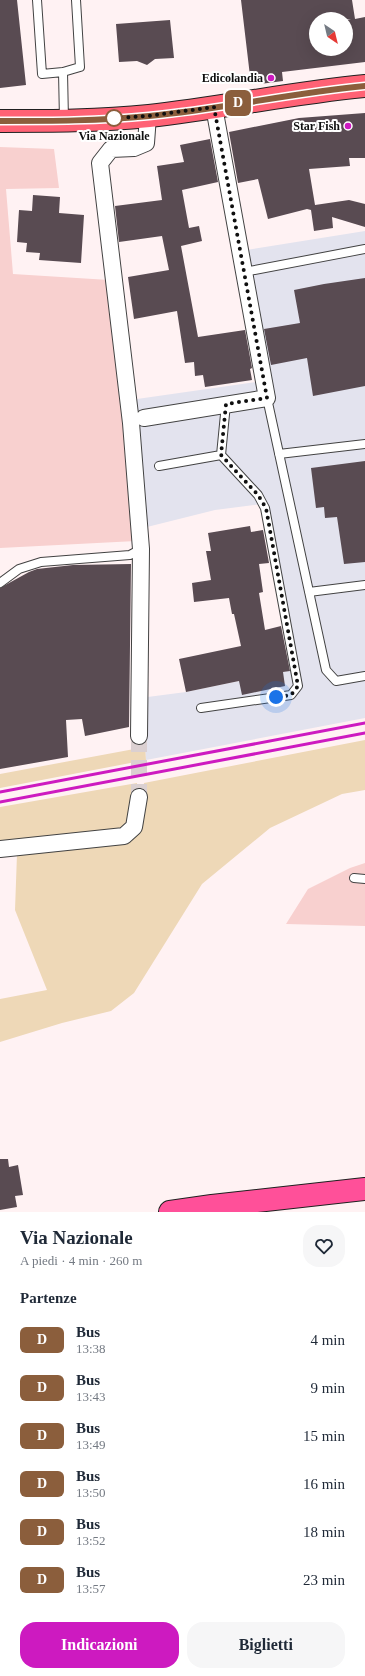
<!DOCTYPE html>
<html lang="it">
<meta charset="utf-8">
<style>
:root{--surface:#fff;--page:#f6f6f7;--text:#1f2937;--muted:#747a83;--accent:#cd1ac0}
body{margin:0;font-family:"Times New Roman",serif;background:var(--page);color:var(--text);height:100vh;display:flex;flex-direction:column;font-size:15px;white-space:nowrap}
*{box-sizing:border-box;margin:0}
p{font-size:13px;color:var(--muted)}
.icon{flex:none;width:22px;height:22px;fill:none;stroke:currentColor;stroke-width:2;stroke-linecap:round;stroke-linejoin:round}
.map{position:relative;height:1212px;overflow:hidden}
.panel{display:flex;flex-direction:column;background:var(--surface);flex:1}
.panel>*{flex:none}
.badge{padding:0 8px;border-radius:6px;font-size:14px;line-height:26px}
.needle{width:26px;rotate:145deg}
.tools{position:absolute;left:309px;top:12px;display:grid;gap:8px}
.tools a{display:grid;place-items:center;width:44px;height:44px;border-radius:50%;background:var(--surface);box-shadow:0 4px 16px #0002;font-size:20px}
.you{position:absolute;width:20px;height:20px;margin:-10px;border:3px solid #fff;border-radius:50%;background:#1a73e8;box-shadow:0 0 0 6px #1a73e833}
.map>.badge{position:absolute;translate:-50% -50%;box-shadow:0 0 0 2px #fff}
h2{padding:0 20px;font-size:15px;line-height:36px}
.round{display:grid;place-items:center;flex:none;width:42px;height:42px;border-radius:16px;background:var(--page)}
.head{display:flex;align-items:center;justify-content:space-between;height:68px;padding:0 20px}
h1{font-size:19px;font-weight:700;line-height:30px}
.primary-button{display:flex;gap:8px;margin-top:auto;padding:8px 20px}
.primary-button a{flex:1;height:46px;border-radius:16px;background:var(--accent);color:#fff;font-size:16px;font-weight:700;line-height:46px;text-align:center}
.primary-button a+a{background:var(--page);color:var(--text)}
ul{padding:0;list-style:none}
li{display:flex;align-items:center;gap:12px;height:48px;padding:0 20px}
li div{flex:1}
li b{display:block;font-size:15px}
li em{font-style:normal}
li .badge{min-width:44px;font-weight:700;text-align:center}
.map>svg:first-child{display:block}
</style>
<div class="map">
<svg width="365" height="1212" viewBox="0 0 365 1212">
<rect width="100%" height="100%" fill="#fff2f3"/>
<path fill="#e3e3ee" d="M365,231v487l-219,42 -6,-62 46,-6 106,-22 -30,-166 -47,6 -80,20 -12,-129 133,-19 -16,-131z"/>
<path fill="#f8d0cf" d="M0,147l54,2 5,39 -53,1 7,85 96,6 27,261 -136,7z
M365,863v63l-79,-2 22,-35 42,-21z"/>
<path fill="#eed8b7" d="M365,740v50l-23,4 -72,34 -68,56 -68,109 -23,18 -49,12 -62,19v-43l47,-9 -32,-80 2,-56 115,-16 8,-17 4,-38z
M145,747l1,13 -146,28v-14z
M137,783l-3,38 -13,11 -121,11v-36z"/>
<path fill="#594b52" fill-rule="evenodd" d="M0,0h17l9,85 -26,3z
M241,0h111l3,19 10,-2v45l-83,10 1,9 -23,3 -1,-9 -9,1zM316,19h35l-5,1v29h-30z
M170,20l4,38 -19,1 -8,6 -10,-4 -18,1 -3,-38z
M365,113v45h-16l1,8 -41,3 6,36 34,-5 16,4v23l-33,-10 1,11 -19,3 -3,-21 -4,-1 -39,10 -10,-40 -20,4 -9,-51 70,-14z
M210,139l8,43 -36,8 7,38 10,-2 3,15 -21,5 17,91 47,-7 7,38 -2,1 2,11 -47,7 -2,-12 -8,1 -1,-14 -9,1 -8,-52 -43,8 -6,-42 41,-7 -7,-34 -43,6 -4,-36 47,-6 -5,-34 27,-4 -4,-17z
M33,195l27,2 -1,16 25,2 -3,48 -42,-3 1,-7 -14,-1 1,-9 -10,-1 2,-32 13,1z
M365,278v108l-52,10 -6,-38 -36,7 -7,-36 36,-6 -6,-33 30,-6z
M365,461v101l-21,2 -7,-47 -12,1 -1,-11 -8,1 -5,-40z
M250,526l1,6 12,-2 6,33 -10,1 4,28 -4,1 6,37 16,-4 9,45 -7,1 2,14 -43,9 -3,-14 -53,11 -7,-33 62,-13 -7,-32h-2l-3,-16 -35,4 -2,-19 19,-3 -5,-29h5l-3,-18z
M131,564l-2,163 -44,9 -3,-17 -16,1 2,37 -68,12v-181l29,-16 8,-3 36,-4z
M0,1159h8l1,8 9,-2 5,30 -8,1 2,11 -17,3z"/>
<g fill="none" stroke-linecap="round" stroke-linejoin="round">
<path stroke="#dbd0d1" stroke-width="16" stroke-dasharray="16 8" stroke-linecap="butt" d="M139,736v61"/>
<g stroke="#424242" stroke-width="10">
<path id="lane" d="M37,0l5,74 21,-2 1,48
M63,72l17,-5 -4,-67
M244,272l121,-23
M267,398l59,272 10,11 29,-5
M279,454l86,-10
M159,466l62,-11 5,-51
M0,583l19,-14 22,-7 89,-7 11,-6
M309,592l56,-7
M201,708l90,-13 7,-9 -33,-178 -7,-13 -37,-40
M354,878l11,1"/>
</g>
<g stroke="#424242" stroke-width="18">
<path id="street" d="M144,418l123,-20 -53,-291
M139,736l2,-187 -10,-126 -31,-260 11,-14 23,-1 12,-5 2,-27
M0,849l124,-13 10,-9 5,-30"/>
</g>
<g stroke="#202020" stroke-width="24">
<path id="primary" d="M0,121c50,0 99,0 149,-5 72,-8 143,-23 216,-30"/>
</g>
<g stroke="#202020" stroke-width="24">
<path id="highway" d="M170,1212l42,-6 153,-17"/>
</g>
<use href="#lane" stroke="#fff" stroke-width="8"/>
<use href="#street" stroke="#fff" stroke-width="16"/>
<use href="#primary" stroke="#ff6275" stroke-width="22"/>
<use href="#highway" stroke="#ff5099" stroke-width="22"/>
<path stroke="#cd1ac0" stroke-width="3" d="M0,792l365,-69
M0,802l365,-69"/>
</g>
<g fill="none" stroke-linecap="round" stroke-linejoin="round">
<g stroke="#fff" stroke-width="9">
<path id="line" d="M0,121c50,0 99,0 149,-5 72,-7 143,-23 216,-30"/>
</g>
<use href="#line" stroke="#8b5e3c" stroke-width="6"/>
<path stroke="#0f0f0f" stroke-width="4" stroke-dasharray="0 7.2" d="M114,118l34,-2 66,-9 53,291 -41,6 -5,51 37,40 8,13 32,178 -7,9 -15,2"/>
</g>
<g fill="#cd1ac0" stroke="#fff" stroke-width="1.5">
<circle cx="271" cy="78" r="4"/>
<circle cx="348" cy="126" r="4"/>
</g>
<circle fill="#fff" stroke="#8b5e3c" stroke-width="2" cx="114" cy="118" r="8"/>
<g text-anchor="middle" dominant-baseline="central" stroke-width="4" stroke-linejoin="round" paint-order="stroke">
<g font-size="12" font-weight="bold" fill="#0f0f0f" stroke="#fff" text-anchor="end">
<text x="263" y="78">Edicolandia</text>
<text x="340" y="126">Star Fish</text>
</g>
<g font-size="12" font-weight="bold" fill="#0f0f0f" stroke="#fff">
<text x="114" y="136">Via Nazionale</text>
</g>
</g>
</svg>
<div class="tools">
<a><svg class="needle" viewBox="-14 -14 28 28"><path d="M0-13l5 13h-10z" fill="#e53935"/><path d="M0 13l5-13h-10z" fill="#747a83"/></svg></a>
</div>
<div class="you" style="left:276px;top:697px"></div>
<b class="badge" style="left:238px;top:103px;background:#8b5e3c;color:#fff">D</b>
</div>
<section class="panel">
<div class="head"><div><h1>Via Nazionale</h1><p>A piedi · 4 min · 260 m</p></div><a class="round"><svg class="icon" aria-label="heart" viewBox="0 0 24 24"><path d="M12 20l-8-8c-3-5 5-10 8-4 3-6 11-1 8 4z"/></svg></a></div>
<h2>Partenze</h2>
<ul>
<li><span class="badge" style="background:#8b5e3c;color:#fff">D</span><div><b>Bus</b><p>13:38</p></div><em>4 min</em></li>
<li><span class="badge" style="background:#8b5e3c;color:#fff">D</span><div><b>Bus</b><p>13:43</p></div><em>9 min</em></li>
<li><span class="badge" style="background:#8b5e3c;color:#fff">D</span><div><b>Bus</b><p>13:49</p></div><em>15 min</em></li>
<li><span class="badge" style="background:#8b5e3c;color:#fff">D</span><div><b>Bus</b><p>13:50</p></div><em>16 min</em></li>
<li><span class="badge" style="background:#8b5e3c;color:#fff">D</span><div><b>Bus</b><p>13:52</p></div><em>18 min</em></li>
<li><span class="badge" style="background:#8b5e3c;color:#fff">D</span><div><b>Bus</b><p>13:57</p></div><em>23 min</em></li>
</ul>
<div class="primary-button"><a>Indicazioni</a><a>Biglietti</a></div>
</section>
